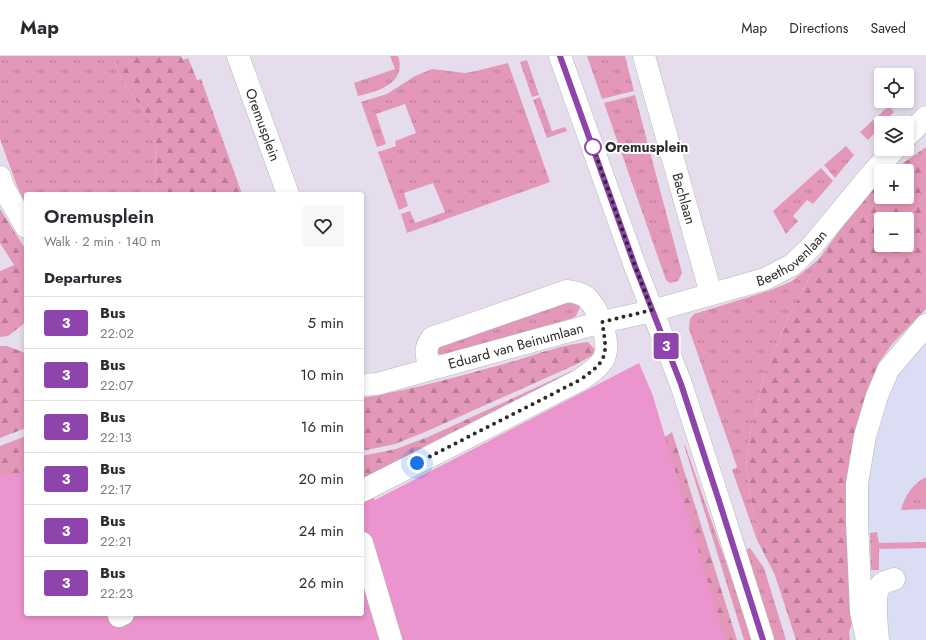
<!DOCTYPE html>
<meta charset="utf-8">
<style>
:root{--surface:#fff;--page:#f7f7f7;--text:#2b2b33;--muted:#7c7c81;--line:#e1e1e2}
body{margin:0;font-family:Jost,sans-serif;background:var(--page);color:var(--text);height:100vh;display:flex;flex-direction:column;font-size:15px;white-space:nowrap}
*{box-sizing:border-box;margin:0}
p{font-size:13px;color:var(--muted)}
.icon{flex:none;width:22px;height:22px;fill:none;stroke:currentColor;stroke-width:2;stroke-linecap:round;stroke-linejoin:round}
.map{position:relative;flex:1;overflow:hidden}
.drawer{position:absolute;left:24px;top:136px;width:340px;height:424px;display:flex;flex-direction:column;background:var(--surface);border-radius:4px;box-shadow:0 2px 6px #0003}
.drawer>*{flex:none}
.badge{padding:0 8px;border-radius:3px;font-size:14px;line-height:26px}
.buttons{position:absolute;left:874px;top:12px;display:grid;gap:8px}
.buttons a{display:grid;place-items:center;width:40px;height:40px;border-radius:4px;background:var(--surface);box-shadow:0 2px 6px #0003;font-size:20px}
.you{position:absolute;width:20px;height:20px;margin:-10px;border:3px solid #fff;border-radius:50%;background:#1a73e8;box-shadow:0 0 0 6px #1a73e833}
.map>.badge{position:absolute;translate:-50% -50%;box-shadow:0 0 0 2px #fff}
h2{padding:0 20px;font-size:15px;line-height:36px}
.round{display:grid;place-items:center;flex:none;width:42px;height:42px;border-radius:4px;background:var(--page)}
.head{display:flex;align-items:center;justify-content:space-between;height:68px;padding:0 20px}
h1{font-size:19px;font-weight:600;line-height:30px}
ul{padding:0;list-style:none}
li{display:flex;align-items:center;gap:12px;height:52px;padding:0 20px;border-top:1px solid var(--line)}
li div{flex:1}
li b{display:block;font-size:15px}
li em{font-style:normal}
li .badge{min-width:44px;font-weight:700;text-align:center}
header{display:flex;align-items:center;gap:24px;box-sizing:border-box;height:56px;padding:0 20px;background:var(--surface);border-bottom:1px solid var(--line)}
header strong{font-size:19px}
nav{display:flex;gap:22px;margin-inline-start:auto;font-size:14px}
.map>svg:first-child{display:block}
</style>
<header>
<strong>Map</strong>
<nav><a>Map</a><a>Directions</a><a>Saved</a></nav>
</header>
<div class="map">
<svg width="926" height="584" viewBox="0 0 926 584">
<defs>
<pattern id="grass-tufts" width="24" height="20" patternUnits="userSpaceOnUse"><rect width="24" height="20" fill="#e498b9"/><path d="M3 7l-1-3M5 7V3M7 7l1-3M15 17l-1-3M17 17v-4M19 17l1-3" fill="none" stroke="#b97c97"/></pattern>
<pattern id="forest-firs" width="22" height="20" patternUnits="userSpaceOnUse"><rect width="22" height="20" fill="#e498b9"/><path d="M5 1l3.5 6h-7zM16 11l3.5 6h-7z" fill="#b97c97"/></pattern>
</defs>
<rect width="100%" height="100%" fill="#e5dded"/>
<path fill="#daddf4" d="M926,253v331h-76l-1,-8 5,-14 14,-228 11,-28 14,-19z"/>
<path fill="url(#grass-tufts)" d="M0,0h116l1,15 9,16 22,29 8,18 -1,52 4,8h-133v10l-9,-18 -17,-47z
M390,0h8c9,27 -19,35 -40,40l-4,-13 41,-14z
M587,0h38l9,35 -32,8z
M527,4l12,35 -7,2 -12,-35z
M508,7l42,119 -143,51 -6,-19 9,-3 5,12 30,-11 -12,-29 -29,10 4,13 -9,4 -21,-58 18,-6 -1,-5 21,-8 -11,-29 -29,10 10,30 -9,3 -16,-45 26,-8 28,-18 17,-7 33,4 11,-2z
M635,39l47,178 -4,8 -8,2 -4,-3 -62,-177z
M540,41l12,34 13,-4 2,4 -20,7 -14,-38z
M889,50l5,6 -10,11h-3v3l-13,14 -8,-8z
M846,90l8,9 -19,23 -11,-13z
M821,112l12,13 -20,23 -6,-4 -14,16 5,5 -12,13 -13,-23z
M819,203l-31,59 -24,57 -16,69 -2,22 11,74 -25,-70 5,-3 -48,-138 1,-10 4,-5 77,-24 21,-9z
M565,244l13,3 2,4 -4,9 -5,3 -124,35h-11l1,-8z
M684,389h1l68,195h-9z
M926,421v32l-25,1c4,-15 12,-26 25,-33z
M877,476l2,11 47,-1v6l-47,1v21h-8l-1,-37z
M750,492l14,20 22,72h-12l-28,-90 1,-1z"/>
<path fill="url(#forest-firs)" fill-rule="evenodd" d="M116,0h65l2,4 5,-2 9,22 4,-1 41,115h-83l-4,-8 1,-52 -8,-18 -22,-29 -9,-16z
M926,91v162l-33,34 -14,19 -11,28 -14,228 -5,14 1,8h-54l-21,-65 -18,-35 -11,-74 2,-22 16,-69 24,-57 31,-59 31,-43 31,-36v17h26v-26h-15zM881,163h26v26h-26z
M0,153l26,41v72l-18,14 -8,1v-66l14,-6 -14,-22z
M588,286l8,9 -1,3 -20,11 -150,67 -30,12 -33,7v-53c51,-8 100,-23 149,-36 23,-7 53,-18 77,-20z
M0,290h7l19,7v75l-26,10z
M583,310l-221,117v-27l34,-7 32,-12z
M672,376l65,208h-52l-46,-185z
M26,380v53l-26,7v-50z"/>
<path fill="#eb94ce" d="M639,307l14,33 72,244h-725v-163l26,-5v142h336v-135l13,21z"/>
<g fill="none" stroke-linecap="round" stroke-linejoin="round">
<g stroke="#b1bbad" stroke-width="23">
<g id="minor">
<path id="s1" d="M238,0l50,138"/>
<path d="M560,0l75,210 46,118 39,120 43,136"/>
<path id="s2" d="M644,0l67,238"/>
<path d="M907,80l19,-19"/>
<path d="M0,121l3,10 23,40"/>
<path id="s3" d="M362,329l15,-1 225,-62 50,-11 113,-32 27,-14 20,-19 62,-75 21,-22"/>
<path d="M362,435l216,-110c9,-6 21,-13 26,-23 7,-15 -5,-49 -17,-60 -5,-5 -13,-6 -20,-7l-135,47c-9,12 -5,18 -2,31"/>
<path d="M362,487l29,97"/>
<path d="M119,560l4,-2"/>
<path d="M867,584l-6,-28 -4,-91v-37l8,-48 12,-40 11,-26 38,-45"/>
<path d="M878,584c-1,-12 -5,-45 2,-54 3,-4 8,-5 14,-7"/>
</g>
</g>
<use href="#minor" stroke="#fff" stroke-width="22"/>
</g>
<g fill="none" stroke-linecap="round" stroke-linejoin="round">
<g stroke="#fff" stroke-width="9">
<path id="line" d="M560,0l75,210 46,118 39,120 43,136"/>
</g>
<use href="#line" stroke="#8e44ad" stroke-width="6"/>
<path stroke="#2b2b2b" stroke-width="4" stroke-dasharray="0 7.2" d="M417,407l161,-82c30,-20 30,-25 24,-59l50,-12 -17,-44 -42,-119"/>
</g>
<circle fill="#fff" stroke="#8e44ad" stroke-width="2" cx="593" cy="91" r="8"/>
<g text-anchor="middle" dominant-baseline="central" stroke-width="4" stroke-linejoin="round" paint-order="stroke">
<g font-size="14" fill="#2b2b2b" stroke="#fff">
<text stroke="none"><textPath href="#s1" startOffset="73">Oremusplein</textPath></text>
<text stroke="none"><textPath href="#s2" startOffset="148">Bachlaan</textPath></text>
<text stroke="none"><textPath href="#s3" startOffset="451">Beethovenlaan</textPath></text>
<text stroke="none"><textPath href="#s3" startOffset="159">Eduard van Beinumlaan</textPath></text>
</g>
<g font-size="14" font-weight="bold" fill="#2b2b2b" stroke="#fff" text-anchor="start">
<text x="605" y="91">Oremusplein</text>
</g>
</g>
</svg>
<div class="buttons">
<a><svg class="icon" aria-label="locate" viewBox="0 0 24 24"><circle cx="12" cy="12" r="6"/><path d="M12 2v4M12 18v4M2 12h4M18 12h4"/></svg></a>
<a><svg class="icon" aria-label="layers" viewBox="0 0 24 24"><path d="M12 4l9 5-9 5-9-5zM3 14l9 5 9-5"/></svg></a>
<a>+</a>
<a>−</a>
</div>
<div class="you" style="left:417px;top:407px"></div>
<b class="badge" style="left:666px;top:290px;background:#8e44ad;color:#fff">3</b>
<section class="drawer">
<div class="head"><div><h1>Oremusplein</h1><p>Walk · 2 min · 140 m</p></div><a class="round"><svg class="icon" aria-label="heart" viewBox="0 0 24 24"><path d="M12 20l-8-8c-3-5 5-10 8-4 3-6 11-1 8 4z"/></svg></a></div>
<h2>Departures</h2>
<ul>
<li><span class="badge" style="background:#8e44ad;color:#fff">3</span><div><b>Bus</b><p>22:02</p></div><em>5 min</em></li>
<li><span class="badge" style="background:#8e44ad;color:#fff">3</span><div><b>Bus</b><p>22:07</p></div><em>10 min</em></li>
<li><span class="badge" style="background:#8e44ad;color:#fff">3</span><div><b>Bus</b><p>22:13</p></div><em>16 min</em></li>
<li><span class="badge" style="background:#8e44ad;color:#fff">3</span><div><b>Bus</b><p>22:17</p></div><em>20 min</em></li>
<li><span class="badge" style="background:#8e44ad;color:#fff">3</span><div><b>Bus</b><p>22:21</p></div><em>24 min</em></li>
<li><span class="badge" style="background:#8e44ad;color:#fff">3</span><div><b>Bus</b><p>22:23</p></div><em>26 min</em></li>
</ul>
</section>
</div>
